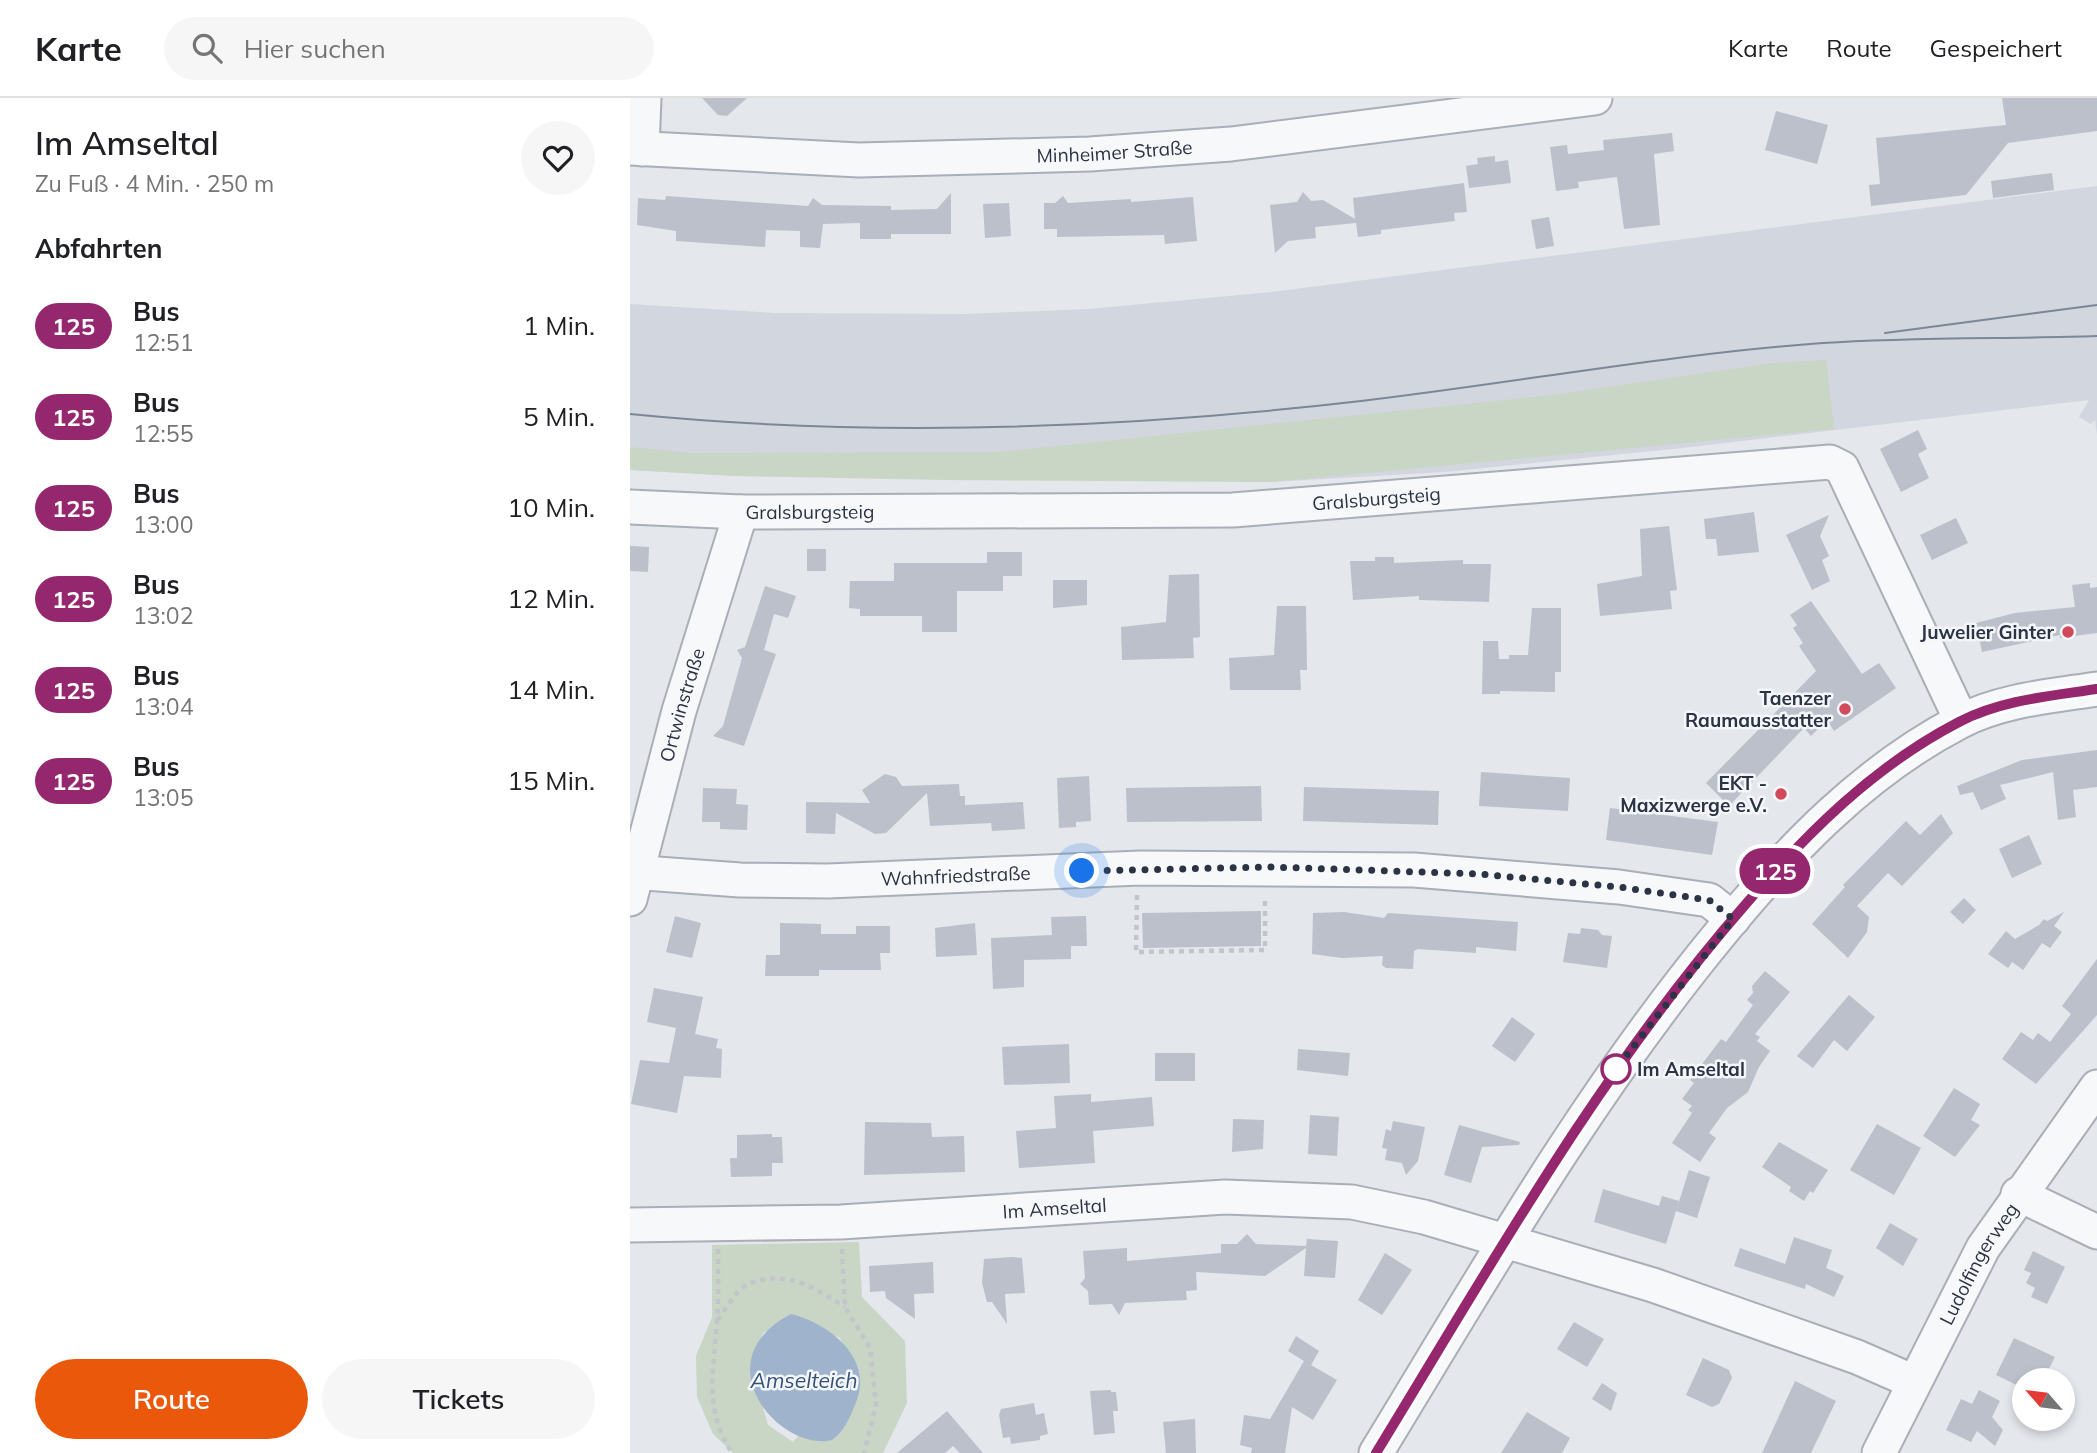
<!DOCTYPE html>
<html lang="de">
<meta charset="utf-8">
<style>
:root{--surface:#fff;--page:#f6f6f6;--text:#202124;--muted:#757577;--line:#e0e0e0;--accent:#ea580c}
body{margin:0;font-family:Mulish,sans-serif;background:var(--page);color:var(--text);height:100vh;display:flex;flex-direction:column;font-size:26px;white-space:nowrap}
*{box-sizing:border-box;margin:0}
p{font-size:23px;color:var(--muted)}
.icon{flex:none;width:38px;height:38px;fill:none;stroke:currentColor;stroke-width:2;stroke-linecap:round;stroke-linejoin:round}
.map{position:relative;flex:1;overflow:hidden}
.panel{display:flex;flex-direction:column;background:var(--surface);width:630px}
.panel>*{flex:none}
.badge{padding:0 14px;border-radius:23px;font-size:24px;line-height:46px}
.needle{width:46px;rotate:298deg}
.fabs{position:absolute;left:1382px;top:1270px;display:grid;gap:14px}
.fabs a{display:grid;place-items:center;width:63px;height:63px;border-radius:50%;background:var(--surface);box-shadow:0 4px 10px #0003;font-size:35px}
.you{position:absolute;width:35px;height:35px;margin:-18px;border:5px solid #fff;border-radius:50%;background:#1a73e8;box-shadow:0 0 0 10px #1a73e833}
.map>.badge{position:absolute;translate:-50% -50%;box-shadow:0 0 0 4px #fff}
h2{padding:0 35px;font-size:26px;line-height:63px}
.round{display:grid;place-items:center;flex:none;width:74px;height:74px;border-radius:37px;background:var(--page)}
.headline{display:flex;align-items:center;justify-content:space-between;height:119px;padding:0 35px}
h1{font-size:33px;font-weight:600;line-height:52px}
.cta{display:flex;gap:14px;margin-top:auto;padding:14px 35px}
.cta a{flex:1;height:80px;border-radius:42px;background:var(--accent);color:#fff;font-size:28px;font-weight:600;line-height:80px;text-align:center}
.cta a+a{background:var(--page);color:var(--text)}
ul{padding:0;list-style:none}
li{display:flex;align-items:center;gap:21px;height:91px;padding:0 35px}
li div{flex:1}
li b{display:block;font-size:26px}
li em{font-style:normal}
li .badge{min-width:77px;font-weight:700;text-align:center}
header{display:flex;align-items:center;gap:42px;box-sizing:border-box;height:98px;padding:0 35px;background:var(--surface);border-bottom:2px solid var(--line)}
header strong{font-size:33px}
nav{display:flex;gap:38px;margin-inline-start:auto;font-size:24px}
.search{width:490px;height:63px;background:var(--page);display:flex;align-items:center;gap:18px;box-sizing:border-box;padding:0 24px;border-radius:38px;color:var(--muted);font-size:26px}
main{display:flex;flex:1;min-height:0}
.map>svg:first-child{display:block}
</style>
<header>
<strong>Karte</strong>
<div class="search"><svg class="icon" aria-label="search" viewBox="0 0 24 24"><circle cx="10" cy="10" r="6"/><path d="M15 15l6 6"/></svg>Hier suchen</div>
<nav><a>Karte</a><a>Route</a><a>Gespeichert</a></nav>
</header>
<main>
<section class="panel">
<div class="headline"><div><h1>Im Amseltal</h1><p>Zu Fuß · 4 Min. · 250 m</p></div><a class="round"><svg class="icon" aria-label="heart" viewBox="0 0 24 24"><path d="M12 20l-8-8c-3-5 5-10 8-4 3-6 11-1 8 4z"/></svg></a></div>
<h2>Abfahrten</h2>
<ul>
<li><span class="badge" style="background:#95276e;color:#fff">125</span><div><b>Bus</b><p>12:51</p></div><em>1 Min.</em></li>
<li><span class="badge" style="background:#95276e;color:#fff">125</span><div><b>Bus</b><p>12:55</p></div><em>5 Min.</em></li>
<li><span class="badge" style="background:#95276e;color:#fff">125</span><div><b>Bus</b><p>13:00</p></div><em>10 Min.</em></li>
<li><span class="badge" style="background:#95276e;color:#fff">125</span><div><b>Bus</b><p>13:02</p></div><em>12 Min.</em></li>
<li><span class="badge" style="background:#95276e;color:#fff">125</span><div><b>Bus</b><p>13:04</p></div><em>14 Min.</em></li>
<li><span class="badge" style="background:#95276e;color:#fff">125</span><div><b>Bus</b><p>13:05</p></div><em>15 Min.</em></li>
</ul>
<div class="cta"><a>Route</a><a>Tickets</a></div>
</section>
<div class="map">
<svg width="1467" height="1355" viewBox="0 0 1467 1355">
<rect width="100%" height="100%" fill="#e4e7ec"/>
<path fill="#d2d6de" d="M1467,88v249l-2,-15 -4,4 -12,-7 10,-17 -406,48 -238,24 -174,10 -535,-6 -106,-6v-166l145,9 190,1 123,-5 184,-17z"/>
<path fill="#c9d6c5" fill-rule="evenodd" d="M1196,262l8,69 -563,53 -326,-2 -209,-4 -106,-6v-23l60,6 308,-1 554,-57 221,-32z
M229,1144l3,55 43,44 2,62 -24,50h-150l-20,-19 -16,-37 -1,-41 16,-39v-72zM134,1234l75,5 18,31 -64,74 -25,-17c-9,-35 -23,-59 -4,-93z"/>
<path fill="#9fb4cc" d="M161,1216c38,9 85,45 64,91 -5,12 -11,27 -23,35 -52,13 -131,-79 -41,-126z"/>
<path fill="#bbc0ca" d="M72,0h45l-20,18 -9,-1z
M1372,0h95v33l-89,12 -42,52 -95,11 -2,-21 11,-1 -4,-46 130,-13z
M1146,13l52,14 -11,39 -52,-14z
M1042,35l2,18 -20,3 6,71 -36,4 -7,-52 -39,5 1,6 -23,3 -6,-44 17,-2 1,9 36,-4 -1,-10z
M865,58v6l13,-2 3,23 -42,5 -3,-22 12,-2 -1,-6z
M1422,75l2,17 -61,8 -2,-17z
M834,85l3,29 -13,1 1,8 -74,9v4l-23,3 -2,-14 -41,4 1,11 -28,3 -13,12 -5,-48 27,-3 6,-10 8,9 12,-1 32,19 -2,-21z
M321,95v41h-60v5h-31v-16l-37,1 -3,24 -20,-1v-16l-34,-1 -1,17 -89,-6v-10l-39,-6 1,-27 27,2 1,-4 142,10 5,-8 9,7 69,1v4l46,-1z
M433,98l5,7 63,-4v3l62,-5 4,44 -32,3 -1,-9 -107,2v-8h-13v-26h11z
M379,105l2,33 -26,2 -2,-34z
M919,119l5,29 -18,3 -5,-29z
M1288,332l9,19 -9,5 11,24 -28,14 -21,-43z
M1124,414l5,40 -41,4 -2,-17h-10l-2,-20z
M1199,417l-9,21 9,20 -7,4 8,21 -18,9 -26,-55z
M1326,420l12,25 -36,17 -12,-25z
M1039,428l8,64 -7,1 2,18 -72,7 -3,-32 45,-8 -2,-47z
M0,448l19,1 -1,25 -18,-1z
M177,451h19v22h-19z
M357,454h35v24h-19v15h-46v41h-35v-16h-62v-7l-11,-1 1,-27h44v-18h93z
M745,459h19v6l69,-3v4h28l-2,38 -70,-2v-4l-66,4 -3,-39h25z
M569,476l1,63 -7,1 1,20 -72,2 -1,-33 45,-5 3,-47z
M423,482h34v25l-34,3z
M1460,485v5l7,-1v46l-37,5v-3l-78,17 -6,-29 39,-10 60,-6 -3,-22z
M135,488l31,10 -8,22 -14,-4 -10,36 12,4 -32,92 -31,-10 10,-10 19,-68 -5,-8 8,-3z
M1181,503l51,73 17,-11 17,25 -62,43 -7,-11 -16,16 -7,-8 -75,78 -23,-23 110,-112 -17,-25 4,-3 -10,-15 4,-3 -7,-10z
M647,508h29l1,64h-7l1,20h-71l-1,-32 45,-3z
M902,510h29v64h-6v20l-55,-1v3h-18l1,-53h15l1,18h10v-4h19z
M1467,652v37l-24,3 3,27 -18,3 -5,-48 -53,13 6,14 -25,11 -8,-18 -13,3 -3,-9 65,-26z
M851,674l89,6 -2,33 -89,-5z
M255,676l11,3 6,9 57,-2 1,12h5v9l58,-3 2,27 -33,2 -1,-8 -61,3 -3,-33 -41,40 -11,1 -39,-21 -1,21 -29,-1v-31l64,1 -8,-13z
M459,678l2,45 -15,1v5l-17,1 -2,-50z
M631,688l1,35 -135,1 -1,-34z
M674,689l135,4 -1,34 -135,-4z
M73,690l34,1 -1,15 12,1 -1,25 -27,-1v-7h-18z
M980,710l108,14 -6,33 -106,-15z
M1311,716l12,19 -51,53 -14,-13 -31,33 12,11 -2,15 -19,26 -36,-34 33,-37 -2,-2 63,-64 14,14z
M1399,737l13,29 -30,14 -13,-29z
M1334,800l12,12 -13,14 -13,-12z
M631,813v35l-118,2 -1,-35z
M714,814l40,6 4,-5 130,9 -2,29 -40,-4v6l-58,-4 -4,2 -1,18 -27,-1 -4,-3 1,-9 -41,2 -30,-4 1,-41z
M1434,814l-10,14 8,6 -12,16 -8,-5 -19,27 -11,-8 -4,6 -20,-14 18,-23 9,8 24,-14 5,-6 3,2z
M45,818l26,7 -9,35 -26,-6z
M456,818l1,30h-16v13l-47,1v27l-31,2 -2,-51 61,-3 -1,-18z
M150,825l41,1v10h35v-8h34v27h-10l1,17h-62v6h-54l1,-21h14z
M345,825l2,32 -41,2 -1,-29z
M951,830l17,2 4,5 10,1 -5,32 -44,-6 5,-29 12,1z
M1467,861v56l-61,69 -34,-25 19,-27 12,8 5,-7 12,9 21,-28 -9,-8z
M1135,873l25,21 -35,42 5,3 -3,4 13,10 -11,16 -11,25 -21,16 -18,25 7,5 -16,24 -28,-19 20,-30 -4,-3 4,-4 -10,-7 12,-16 -4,-3 31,-41 5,3 27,-37 -6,-5 6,-7 -1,-7z
M24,890l49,9 -8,37 23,5 -2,9 6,1 -1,29 -37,-2 -7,37 -46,-9 9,-44 29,3 7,-35 -29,-6z
M1219,897l26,22 -28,34 -13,-11 -21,28 -16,-12z
M882,919l23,17 -20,28 -23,-16z
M439,946l1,39 -66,2 -2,-38z
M668,951l52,4 -2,23 -51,-6z
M525,955h40v28h-40z
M1324,990l26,16 -9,16 9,5 -25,32 -32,-21z
M461,996v8l61,-5 2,29 -61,5 2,32 -76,5 -3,-37 40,-3 -2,-32z
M680,1017l29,2 -2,39 -29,-2z
M603,1021l31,1 -1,29 -31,3z
M763,1023l32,6 -7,34 -12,14 -4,-12 -17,-3 2,-11 -5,-1 4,-19 5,2z
M235,1024l66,1 1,14 32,-1 1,36 -101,3z
M1247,1026l44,24 -27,47 -44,-25z
M829,1027l61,17 -1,3 -37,2 -11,36 -27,-8z
M142,1036v3h10l1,26h-11v13l-41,1 -1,-19h7v-23z
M1149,1044l49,28 -15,23 -3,-2 -6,10 -15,-10 2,-4 -29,-20z
M1059,1072l21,7 -13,41 -21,-7 -10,33 -72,-22 9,-33 56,17 3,-10 17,5 -2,7z
M1260,1125l28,16 -15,27 -27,-18z
M617,1136l9,10 50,2 1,-7 31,2 -3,37 -31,-2 2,-28 -41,28 -69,-4 1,18 -11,1 1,9 -62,3 -6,12 -7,-11 -23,1 -1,-14 -8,-7 5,-6 -2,-27 44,-3v13l94,-8v-9h16z
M1164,1139l38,13 -6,18 18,8 -10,21 -28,-13 -1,5 -71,-23 6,-18 45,16z
M1403,1153l32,16 -18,37 -16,-7 4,-9 -9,-5 5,-10 -7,-3z
M755,1155l27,17 -30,45 -24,-15z
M382,1159l10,1 3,35 -20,1 2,30 -15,-22h-5l-5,-19 2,-24z
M303,1164l1,31 -20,1 1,25 -29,-21 -1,-7 -15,1 -1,-26z
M944,1224l30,17 -17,28 -30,-18z
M666,1238l23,15 -8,14 26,15 -24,40 -21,-13 -7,46h-34l1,-5 -12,-3 4,-30 26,4 34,-58 -16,-10z
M1384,1240l41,19 -12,24h-18v8l-29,-14z
M1073,1260l26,12 3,8 -13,26 -7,3 -26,-12z
M1165,1283l41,20 -25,52h-49z
M972,1285l15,10 -6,18 -19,-12z
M481,1292v2h5l2,19h-5l2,22 -21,2 -4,-44z
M1349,1292l21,11 -8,16 11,13 -8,16 -18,-15 -6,11 -25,-12 15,-31 11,5z
M404,1305l2,12 8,-2 4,21 -8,2v4l-29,4 -1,-7 -7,1 -4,-23 2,-6z
M317,1313l36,42h-23l-7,-7 -8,7h-48z
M897,1314l43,26 -8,15h-61z
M565,1321l1,34h-30l-3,-31z"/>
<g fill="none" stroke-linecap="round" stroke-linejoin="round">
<g stroke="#a9aeb7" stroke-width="37">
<g id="minor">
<path id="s1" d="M0,50l229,12 231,-6 141,-10 364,-46"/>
<path d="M12,51l2,-51"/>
<path id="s2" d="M0,409l111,5 492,-2 597,-48 12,6 119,252"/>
<path id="s3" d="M0,774l110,8 88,1 312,-13 274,2 205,17 90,13 24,19"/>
<path id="s4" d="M0,801l49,-188 62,-199"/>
<path d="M1388,1096l79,38"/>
<path id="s5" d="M0,1127l211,-3 384,-25 127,5 72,15 229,68 204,72 57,25"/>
<path d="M746,1355c108,-177 211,-358 344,-519 68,-83 143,-162 239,-212 42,-22 92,-26 138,-33"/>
<path id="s6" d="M1249,1355l104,-205 114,-161"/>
</g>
</g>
<path stroke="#c2c5cb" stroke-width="4.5" stroke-dasharray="5 5" stroke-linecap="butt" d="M507,797l-1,57 129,-2v-54
M88,1151c0,24 1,48 -1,72 -3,50 -14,87 15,132
M212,1151l3,58 25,41 6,57 -12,48
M88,1222c7,-10 17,-28 27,-34 35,-19 70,1 100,21"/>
<use href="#minor" stroke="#f7f8fa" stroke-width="33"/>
<path stroke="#7d8696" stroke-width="2" d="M1255,235l212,-28
M0,316c241,24 490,15 731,-13 153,-18 309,-47 462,-58 91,-6 183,-4 274,-7"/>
</g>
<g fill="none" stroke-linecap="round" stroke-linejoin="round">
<g stroke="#fff" stroke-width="16">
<path id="line" d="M746,1355c115,-188 223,-381 369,-548 62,-72 129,-139 214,-183 42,-22 92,-26 138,-33"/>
</g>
<use href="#line" stroke="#95276e" stroke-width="10"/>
<path stroke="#2b3445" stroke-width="7" stroke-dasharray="0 12.6" d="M452,773l190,-4 207,7 140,13 90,13 24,19 -117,150"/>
</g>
<g fill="#d1495b" stroke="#f4f6f9" stroke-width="2.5">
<circle cx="1438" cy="534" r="7"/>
<circle cx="1215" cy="611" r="7"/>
<circle cx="1151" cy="696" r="7"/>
</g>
<circle fill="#fff" stroke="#95276e" stroke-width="3.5" cx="986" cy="971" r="14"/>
<g text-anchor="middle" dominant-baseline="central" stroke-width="5" stroke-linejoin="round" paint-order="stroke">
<g font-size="19" fill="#2b3445" stroke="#f4f6f9">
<text stroke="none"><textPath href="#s1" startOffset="485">Minheimer Straße</textPath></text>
<text stroke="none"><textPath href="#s2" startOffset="747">Gralsburgsteig</textPath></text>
<text stroke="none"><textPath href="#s2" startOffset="180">Gralsburgsteig</textPath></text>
<text stroke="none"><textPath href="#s4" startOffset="201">Ortwinstraße</textPath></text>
<text stroke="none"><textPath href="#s3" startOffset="326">Wahnfriedstraße</textPath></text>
<text stroke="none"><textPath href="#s5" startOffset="425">Im Amseltal</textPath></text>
<text stroke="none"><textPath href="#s6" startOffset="214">Ludolfingerweg</textPath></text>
</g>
<g font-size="19" font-weight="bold" fill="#2b3445" stroke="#f4f6f9" text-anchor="end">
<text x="1424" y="534">Juwelier Ginter</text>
<text x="1201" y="600">Taenzer<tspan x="1201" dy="22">Raumausstatter</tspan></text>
<text x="1137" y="685">EKT -<tspan x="1137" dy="22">Maxizwerge e.V.</tspan></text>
</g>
<g font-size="19" font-weight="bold" fill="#2b3445" stroke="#f4f6f9" text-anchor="start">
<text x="1007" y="971">Im Amseltal</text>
</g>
<g font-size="21" font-style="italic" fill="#34527a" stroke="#f4f6f9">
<text x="174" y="1282">Amselteich</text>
</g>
</g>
</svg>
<div class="fabs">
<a><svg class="needle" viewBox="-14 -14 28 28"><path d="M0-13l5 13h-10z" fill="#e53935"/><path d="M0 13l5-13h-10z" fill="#757577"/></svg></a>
</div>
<div class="you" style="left:452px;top:773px"></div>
<b class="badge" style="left:1145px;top:773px;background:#95276e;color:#fff">125</b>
</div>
</main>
